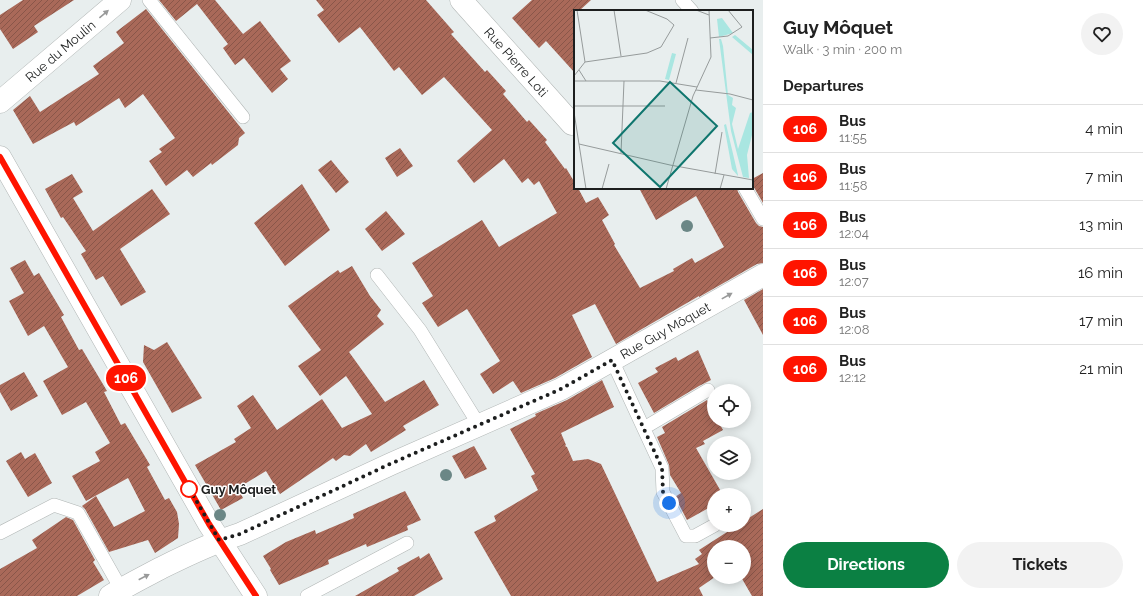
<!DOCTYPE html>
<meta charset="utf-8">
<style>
:root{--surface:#fff;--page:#f2f2f2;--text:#222;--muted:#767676;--line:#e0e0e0;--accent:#0b8043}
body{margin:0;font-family:Raleway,sans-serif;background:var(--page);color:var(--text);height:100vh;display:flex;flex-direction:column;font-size:15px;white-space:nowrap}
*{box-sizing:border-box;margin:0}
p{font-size:13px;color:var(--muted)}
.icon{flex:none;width:22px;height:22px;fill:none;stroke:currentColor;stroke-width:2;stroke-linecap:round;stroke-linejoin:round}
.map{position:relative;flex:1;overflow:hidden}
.details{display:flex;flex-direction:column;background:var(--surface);width:380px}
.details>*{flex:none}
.badge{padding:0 8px;border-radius:13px;font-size:14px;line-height:26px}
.buttons{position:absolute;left:707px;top:384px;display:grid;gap:8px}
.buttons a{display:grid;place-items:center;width:44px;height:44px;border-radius:50%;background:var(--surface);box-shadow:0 2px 10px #0003;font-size:20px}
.you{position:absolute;width:20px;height:20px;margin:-10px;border:3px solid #fff;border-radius:50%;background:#1a73e8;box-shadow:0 0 0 6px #1a73e833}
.map>.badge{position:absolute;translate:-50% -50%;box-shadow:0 0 0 2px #fff}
h2{padding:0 20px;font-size:15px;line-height:36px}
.round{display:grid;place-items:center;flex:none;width:42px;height:42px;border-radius:21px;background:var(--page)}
.summary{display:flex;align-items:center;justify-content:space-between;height:68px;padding:0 20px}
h1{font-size:19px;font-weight:700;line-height:30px}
.cta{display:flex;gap:8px;margin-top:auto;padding:8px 20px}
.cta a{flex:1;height:46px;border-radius:24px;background:var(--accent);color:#fff;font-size:16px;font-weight:700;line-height:46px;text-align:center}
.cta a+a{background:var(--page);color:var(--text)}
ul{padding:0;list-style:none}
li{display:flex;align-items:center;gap:12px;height:48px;padding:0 20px;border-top:1px solid var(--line)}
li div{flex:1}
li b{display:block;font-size:15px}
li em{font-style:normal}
li .badge{min-width:44px;font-weight:700;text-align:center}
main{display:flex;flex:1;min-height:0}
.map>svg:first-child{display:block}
</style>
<main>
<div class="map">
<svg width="763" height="596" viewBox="0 0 763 596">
<defs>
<pattern id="building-hatch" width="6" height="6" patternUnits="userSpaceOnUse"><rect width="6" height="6" fill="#a96959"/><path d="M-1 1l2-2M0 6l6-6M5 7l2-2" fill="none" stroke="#895649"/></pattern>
</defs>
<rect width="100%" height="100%" fill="#e8eeee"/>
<path fill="url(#building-hatch)" d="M23,0h51l-40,26 4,6 -25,17 -13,-20v-14z
M159,0h56l28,34 17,-13 31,40 -11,8 8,10 -16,14 -28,-35 -9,7 -12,-17 5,-4 -31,-40 -21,17z
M316,0h110l28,32 -3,2 34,38 2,-2 19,21 -3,3 24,28 2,-2 18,20 -2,2 20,27 1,-1 9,15v5h3l8,15 12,-6 11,18 -7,5 13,24 -1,1 26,43 34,-17 -1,-2 19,-11 3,5 29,-16 -28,-51 -40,24 -17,-32h98l1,4 18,31 3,3 4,1v36l-6,1 -58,33v-1l-83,48 -21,-40 -23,11 20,42 -37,21 -34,15 -8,-12 -20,13 -13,-20 20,-13 -33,-52 -29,18 -16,-24 11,-7 -21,-33 70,-43 17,27 58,-34 -18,-32 -5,4 -6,-7 -6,5 -18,-24 -30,24 -17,-22 35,-31 -48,-53 -22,18 -23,-28 -5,4 -34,-44 -21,16 -22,-28 7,-5z
M532,0h59l-12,11h-4v62l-29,-32 -7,7 -27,-30z
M146,9l99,124 -6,5 -1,7 -26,20 -1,-2 -18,14 -6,-7 -21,16 -17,-25 13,-9 -3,-3 16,-11 -32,-44 -18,14 -6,-10 -43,28 -2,-4 -41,22 -20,-34 17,-14 10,16 59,-38 -6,-8 31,-23 -8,-11z
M400,148l13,18 -16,11 -12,-19z
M331,160l18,22 -13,11 -18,-23z
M763,173v30l-11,-19v-5z
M72,174l11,18 -10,6 20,33 59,-42 18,25 -50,35 26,43 -25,14 -18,-30 -7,4 -15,-26 5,-3 -23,-34 -2,1 -16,-29z
M302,184l28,46 -45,36 -31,-43z
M386,211l19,23 -23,17 -17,-22z
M25,260l9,16 5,-3 25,42 -3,2 18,33 3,-1 25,42 -3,1 17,33 4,-2 25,42 -3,2 18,33 4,-2 8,14 2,12 -1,14 -23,15 -7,-13 -39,12 -24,-43 -3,-3 14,-10 18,31 31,-16 -17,-33 -42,23 -14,-25 28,-15 -5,-9 15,-9 -24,-41 -24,13 -19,-34 25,-14 -24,-41 -16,10 -19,-35 15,-8 -14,-25z
M352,266l18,30 11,14 -4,6 7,8 -35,28 36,50 39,-22 15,25 -36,21 3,4 -35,22 -5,-8 -16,12 -6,-1 -8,6 -3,-3 -53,36 -14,-23 -28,17 5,10 -22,12 -26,-45 41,-23 -2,-3 17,-11 -14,-22 16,-11 24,35 45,-31 20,29 30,-14 -26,-38 -26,20 -22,-30 23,-16 -33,-44 50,-36 2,3z
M763,289v46l-19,-35z
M167,342l35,56 -30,15 -29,-51 1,-17 10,5z
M698,350l13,30 -12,6 -45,27 -16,-30 20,-11 -3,-4 21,-11 2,4z
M24,372l14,24 -27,15 -11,-19v-7z
M602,380l12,27 -53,26 5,12 -1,1 2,1 6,14 15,-2 13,5 56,118 42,-18 -4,-5 7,-5 -3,-4 39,-25h6v-4l19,-12v87h-11l-11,-19h3v-30h-30v30h1l-16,11 4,8h-192l-37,-64 22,-11 -2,-5 44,-26 -7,-14 4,-2 -25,-45 26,-13 -1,-2 32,-14z
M707,400l7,13v8h4l5,9 -20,11 2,3 -9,4 27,47h-9v10l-27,15 -12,-23 6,-4 -11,-18 -1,-10 -12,-28 8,-4 -3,-6z
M474,446l13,23 -22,10 -13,-23z
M21,452l4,7 10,-6 17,30 -24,14 -22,-36z
M405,491l16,29 -14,6 1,4 -41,17 -1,-3 -38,16 1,4 -50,21 -9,-15 1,-1 -8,-13 23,-14 29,-12 1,4 38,-16 -1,-4z
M66,517l7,3 22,40 -2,2 11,18 -27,16h-77v-27l37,-21 -5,-8z
M429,553l14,26 -29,17h-59l44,-25 -2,-3 22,-12 1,3z"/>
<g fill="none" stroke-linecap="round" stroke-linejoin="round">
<g stroke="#b1b6b5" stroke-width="14">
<path id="service" d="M149,0l94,117
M682,0l10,11
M745,188l18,31
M377,275l43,55 59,95
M612,360l50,108 1,24 23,44h9l20,-11
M644,428l64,-38
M0,533l54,-28 24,8 43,76
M307,596l100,-53"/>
</g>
<g stroke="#b1b6b5" stroke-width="23">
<g id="minor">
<path id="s1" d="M461,0l111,124"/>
<path id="s2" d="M0,102l120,-102"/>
<path id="s3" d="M110,596c16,-10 34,-19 51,-28 26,-13 51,-25 79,-34l151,-70 170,-75 202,-114"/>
</g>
</g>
<g stroke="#b1b6b5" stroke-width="23">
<path id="tertiary" d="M0,157l209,367 47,72"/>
</g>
<use href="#service" stroke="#fff" stroke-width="13"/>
<use href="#minor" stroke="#fff" stroke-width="22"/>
<use href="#tertiary" stroke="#fff" stroke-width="22"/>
</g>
<g fill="#6b8786">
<circle cx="687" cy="226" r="6"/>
<circle cx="446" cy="475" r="6"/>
<circle cx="220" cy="515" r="6"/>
</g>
<defs><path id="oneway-solid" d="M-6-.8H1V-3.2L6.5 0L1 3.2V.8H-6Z"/></defs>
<g fill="#999a9a">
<use href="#oneway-solid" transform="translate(104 14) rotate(-40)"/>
<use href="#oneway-solid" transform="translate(727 296) rotate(-29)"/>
<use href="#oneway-solid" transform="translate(144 577) rotate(-27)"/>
</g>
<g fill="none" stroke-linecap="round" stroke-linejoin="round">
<g stroke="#fff" stroke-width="9">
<path id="line" d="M0,157l209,367 47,72"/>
</g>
<use href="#line" stroke="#ff1400" stroke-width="6"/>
<path stroke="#1c1e1e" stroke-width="4" stroke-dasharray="0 7.2" d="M189,489l-3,-6 33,57 21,-6 150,-70 171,-75 51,-29 50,108 1,24 6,11"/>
</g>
<circle fill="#fff" stroke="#ff1400" stroke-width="2" cx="189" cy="489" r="8"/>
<g text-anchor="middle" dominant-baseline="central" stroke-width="3" stroke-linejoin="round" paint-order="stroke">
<g font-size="13" fill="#1c1e1e" stroke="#fff">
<text stroke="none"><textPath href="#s2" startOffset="79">Rue du Moulin</textPath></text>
<text stroke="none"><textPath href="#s1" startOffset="83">Rue Pierre Loti</textPath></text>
<text stroke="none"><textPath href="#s3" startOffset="616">Rue Guy Môquet</textPath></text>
</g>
<g font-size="13" font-weight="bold" fill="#1c1e1e" stroke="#fff" text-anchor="start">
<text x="201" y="489">Guy Môquet</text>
</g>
</g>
<g transform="translate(574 10)">
<rect width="179" height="179" fill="#e8eeee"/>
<path d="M98,43l4,1 -7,26 -4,-1zM152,114l12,51v1l-6,-7 -8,-44z" fill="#a9e6e1"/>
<path d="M148,8l11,15 -14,4 -2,-18zM161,25l18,15v5l-21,-18zM145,29h2l2,7 5,49 5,3 -1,7 4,3 -4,16 6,25 12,-36 3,-1v19l-6,24 2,23 -6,-1 -12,-46z" fill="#a9e6e1"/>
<path fill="none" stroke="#969b9b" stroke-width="1" d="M3,0l8,52M40,0l7,46M122,0l13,5M154,0l14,17M136,28l18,-2 14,-9M11,52l62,-9 14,-6 13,-22 -7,-6 -22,-9M5,60l7,11M0,66l11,-14M0,71h86l37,6M102,73l12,-45M122,80l34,4 23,6M0,96h91M0,102l12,77M5,134l91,21 83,15M47,143l3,-72M141,164l7,-42M28,179l7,-25M92,179l27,-93 18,-39 -2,-47M146,179l4,-14"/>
<path fill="#0f766e" fill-opacity="0.15" stroke="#0f766e" stroke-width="2" d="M96,72l47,44 -57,61 -47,-44z"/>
<rect width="179" height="179" fill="none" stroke="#1c1e1e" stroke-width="2"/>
</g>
</svg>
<div class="buttons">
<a><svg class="icon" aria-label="locate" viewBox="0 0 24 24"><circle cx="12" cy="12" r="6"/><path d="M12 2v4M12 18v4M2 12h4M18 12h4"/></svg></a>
<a><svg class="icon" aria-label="layers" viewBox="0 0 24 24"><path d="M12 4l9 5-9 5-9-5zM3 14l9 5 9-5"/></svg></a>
<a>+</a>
<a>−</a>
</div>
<div class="you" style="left:669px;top:503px"></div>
<b class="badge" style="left:126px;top:378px;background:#ff1400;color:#fff">106</b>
</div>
<section class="details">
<div class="summary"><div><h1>Guy Môquet</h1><p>Walk · 3 min · 200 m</p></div><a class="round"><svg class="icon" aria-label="heart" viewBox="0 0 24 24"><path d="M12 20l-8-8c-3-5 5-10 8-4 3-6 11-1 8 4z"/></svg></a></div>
<h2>Departures</h2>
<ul>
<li><span class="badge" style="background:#ff1400;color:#fff">106</span><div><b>Bus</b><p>11:55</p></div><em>4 min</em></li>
<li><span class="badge" style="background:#ff1400;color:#fff">106</span><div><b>Bus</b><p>11:58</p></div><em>7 min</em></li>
<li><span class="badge" style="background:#ff1400;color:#fff">106</span><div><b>Bus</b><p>12:04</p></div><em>13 min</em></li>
<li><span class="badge" style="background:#ff1400;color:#fff">106</span><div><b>Bus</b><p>12:07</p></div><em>16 min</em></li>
<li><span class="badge" style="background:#ff1400;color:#fff">106</span><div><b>Bus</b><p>12:08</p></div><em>17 min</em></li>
<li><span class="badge" style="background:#ff1400;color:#fff">106</span><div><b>Bus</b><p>12:12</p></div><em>21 min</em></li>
</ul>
<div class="cta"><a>Directions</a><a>Tickets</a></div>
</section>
</main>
